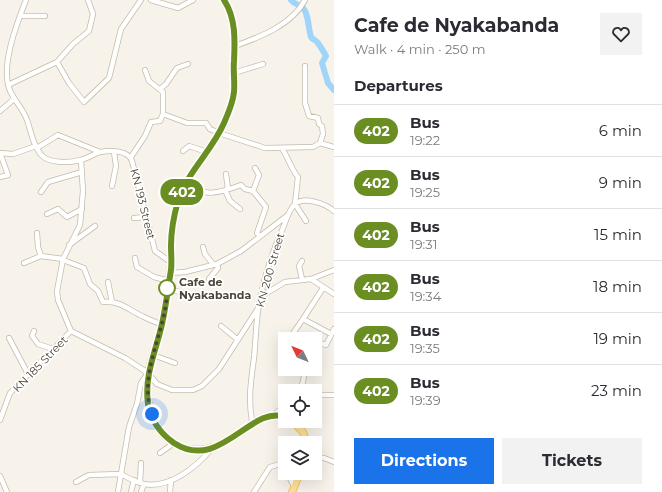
<!DOCTYPE html>
<meta charset="utf-8">
<style>
:root{--surface:#fff;--page:#f2f2f3;--text:#2b2b33;--muted:#7c7c81;--line:#e1e1e2;--accent:#1a73e8}
body{margin:0;font-family:Montserrat,sans-serif;background:var(--page);color:var(--text);height:100vh;display:flex;flex-direction:column;font-size:15px;white-space:nowrap}
*{box-sizing:border-box;margin:0}
p{font-size:13px;color:var(--muted)}
.icon{flex:none;width:22px;height:22px;fill:none;stroke:currentColor;stroke-width:2;stroke-linecap:round;stroke-linejoin:round}
.map{position:relative;flex:1;overflow:hidden}
.panel{display:flex;flex-direction:column;background:var(--surface);width:328px}
.panel>*{flex:none}
.badge{padding:0 8px;border-radius:13px;font-size:14px;line-height:26px}
.needle{width:26px;rotate:313deg}
.controls{position:absolute;left:278px;top:332px;display:grid;gap:8px}
.controls a{display:grid;place-items:center;width:44px;height:44px;border-radius:0px;background:var(--surface);box-shadow:0 4px 16px #0002;font-size:20px}
.you{position:absolute;width:20px;height:20px;margin:-10px;border:3px solid #fff;border-radius:50%;background:#1a73e8;box-shadow:0 0 0 6px #1a73e833}
.map>.badge{position:absolute;translate:-50% -50%;box-shadow:0 0 0 2px #fff}
h2{padding:0 20px;font-size:15px;line-height:36px}
.round{display:grid;place-items:center;flex:none;width:42px;height:42px;border-radius:0px;background:var(--page)}
.headline{display:flex;align-items:center;justify-content:space-between;height:68px;padding:0 20px}
h1{font-size:19px;font-weight:700;line-height:30px}
.button{display:flex;gap:8px;margin-top:auto;padding:8px 20px}
.button a{flex:1;height:46px;border-radius:0px;background:var(--accent);color:#fff;font-size:16px;font-weight:700;line-height:46px;text-align:center}
.button a+a{background:var(--page);color:var(--text)}
ul{padding:0;list-style:none}
li{display:flex;align-items:center;gap:12px;height:52px;padding:0 20px;border-top:1px solid var(--line)}
li div{flex:1}
li b{display:block;font-size:15px}
li em{font-style:normal}
li .badge{min-width:44px;font-weight:700;text-align:center}
main{display:flex;flex:1;min-height:0}
.map>svg:first-child{display:block}
</style>
<main>
<div class="map">
<svg width="334" height="492" viewBox="0 0 334 492">
<rect width="100%" height="100%" fill="#f7f3ea"/>
<g fill="none" stroke-linecap="round" stroke-linejoin="round">
<path stroke="#a1d4f9" stroke-width="6" d="M291,0c3,4 7,4 11,7 7,6 6,21 9,30 2,3 5,3 7,6 2,3 6,9 8,13l-4,7 6,20 6,7"/>
<g stroke="#c4bbab" stroke-width="6">
<path id="minor" d="M26,0c-9,23 -25,64 -17,88 4,12 14,20 18,32 4,11 7,31 18,38 9,5 25,5 35,2 7,-1 13,-6 20,-8 11,-2 28,-2 32,9l23,90 17,12
M151,0l27,8 15,-8
M21,16h24
M235,46c25,-9 57,-21 70,-46
M57,62l16,-18 16,-13 4,-17 -5,-14
M305,66v37l4,13 9,2 1,6 3,2 1,8 -3,9
M234,73l29,-9
M8,85l49,-23 12,21 15,19 25,-24 12,-49 20,-29
M160,89l6,-5 11,-16 11,-4
M0,111l14,-12
M163,114l24,9h19l4,6 9,4 46,15 48,-1 7,-4 14,4
M37,148l21,-13 42,17
M282,148c5,8 11,24 16,29l-3,27 11,17
M183,151l6,-5 18,6
M0,153l13,1 23,-8
M131,157l14,-21 6,-14 9,-1 3,-7v-22l-14,-11 -4,-11
M81,160l2,31 -3,34 -17,34 -6,32 1,9 13,31 54,27 23,15 9,11 15,6h21l9,-4 17,-17 40,-62
M226,174l2,15
M0,177l8,-2 -8,-22
M112,186l4,-20 -2,-14
M184,186c23,10 33,8 57,-1l4,4 8,2 13,16 -9,26 2,2
M225,190l5,11 10,8
M253,191l6,-16 -4,-7
M41,192l7,-10 34,-10
M47,214l11,-5 9,8 15,-8
M134,218l12,-1
M37,233l1,14 3,9
M69,245l26,-19
M203,247l2,7 8,10
M135,258l2,9 17,10 15,4
M63,260l21,8 6,16 8,7 5,11c17,-2 27,9 41,15 6,3 12,5 18,8
M302,261l-3,5 3,13
M24,263l17,-7 22,3
M170,273l15,-1 32,-8 24,-13 47,-36
M209,279l9,-11 -1,-4
M311,279l23,15
M108,282l4,20
M167,288l22,7
M323,288l-20,31 28,15
M260,297l25,-15 26,-3 23,-9
M221,326l16,13
M34,331l-2,5 6,8 15,5
M9,338l19,36
M289,339l14,-20
M315,347l5,-4 6,2 8,-16
M285,348l-2,5 2,1
M153,355l22,8
M148,373l-7,10 -4,21 -8,23 -8,47c7,4 15,8 23,10 25,5 53,-17 68,-36
M299,391l4,-9 2,-13
M315,395h19
M274,415l11,-10
M0,420l10,-27 61,-62
M249,425l3,-4c-4,-22 -1,-41 2,-63 2,-20 2,-41 6,-60 5,-23 13,-48 23,-70 3,-7 6,-19 12,-24 10,-8 31,0 39,7
M160,453l14,-10
M315,457l9,1 10,4
M287,473l7,13
M0,476l7,16
M76,482l13,-7 32,-1 -3,18
M140,483l1,-20
M131,492l3,-12
M141,492l3,-8
M170,492l1,-12
M254,492l16,-25 10,-3 5,7"/>
</g>
<g stroke="#f2c65d" stroke-width="8">
<path id="major" d="M224,0c12,18 11,41 10,61 -1,10 1,21 0,31 -1,10 -6,22 -10,31 -12,28 -37,49 -46,78 -4,14 -7,30 -7,45 0,9 1,18 -1,27 -3,17 -5,34 -8,51 -3,17 -11,33 -14,49 -4,28 5,64 34,74 44,16 72,-42 103,-30
M292,421l11,11 4,11
M292,492l8,-19"/>
</g>
<use href="#minor" stroke="#fff" stroke-width="4.5"/>
<use href="#major" stroke="#ffe39b" stroke-width="6"/>
</g>
<g fill="none" stroke-linecap="round" stroke-linejoin="round">
<g stroke="#fff" stroke-width="9">
<path id="line" d="M224,0c12,18 11,41 10,61 -1,10 1,21 0,31 -1,10 -6,22 -10,31 -12,28 -37,49 -46,78 -4,14 -7,31 -7,45 0,8 1,16 0,24 -3,18 -5,36 -9,54 -6,27 -18,51 -14,80 3,16 13,30 26,39 46,30 77,-39 111,-26"/>
</g>
<use href="#line" stroke="#6b8e23" stroke-width="6"/>
<path stroke="#4c4437" stroke-width="4" stroke-dasharray="0 7.2" d="M152,414c-15,-42 16,-85 15,-126"/>
</g>
<circle fill="#fff" stroke="#6b8e23" stroke-width="2" cx="167" cy="288" r="8"/>
<g text-anchor="middle" dominant-baseline="central" stroke-width="3.5" stroke-linejoin="round" paint-order="stroke">
<g font-size="11" fill="#4c4437" stroke="#fff">
<text transform="translate(143 204) rotate(76)">KN 193 Street</text>
<text transform="translate(270 270) rotate(-74)">KN 200 Street</text>
<text transform="translate(40 364) rotate(-46)">KN 185 Street</text>
</g>
<g font-size="11" font-weight="bold" fill="#4c4437" stroke="#fff" text-anchor="start">
<text x="179" y="282">Cafe de<tspan x="179" dy="13">Nyakabanda</tspan></text>
</g>
</g>
</svg>
<div class="controls">
<a><svg class="needle" viewBox="-14 -14 28 28"><path d="M0-13l5 13h-10z" fill="#e53935"/><path d="M0 13l5-13h-10z" fill="#7c7c81"/></svg></a>
<a><svg class="icon" aria-label="locate" viewBox="0 0 24 24"><circle cx="12" cy="12" r="6"/><path d="M12 2v4M12 18v4M2 12h4M18 12h4"/></svg></a>
<a><svg class="icon" aria-label="layers" viewBox="0 0 24 24"><path d="M12 4l9 5-9 5-9-5zM3 14l9 5 9-5"/></svg></a>
</div>
<div class="you" style="left:152px;top:414px"></div>
<b class="badge" style="left:182px;top:192px;background:#6b8e23;color:#fff">402</b>
</div>
<section class="panel">
<div class="headline"><div><h1>Cafe de Nyakabanda</h1><p>Walk · 4 min · 250 m</p></div><a class="round"><svg class="icon" aria-label="heart" viewBox="0 0 24 24"><path d="M12 20l-8-8c-3-5 5-10 8-4 3-6 11-1 8 4z"/></svg></a></div>
<h2>Departures</h2>
<ul>
<li><span class="badge" style="background:#6b8e23;color:#fff">402</span><div><b>Bus</b><p>19:22</p></div><em>6 min</em></li>
<li><span class="badge" style="background:#6b8e23;color:#fff">402</span><div><b>Bus</b><p>19:25</p></div><em>9 min</em></li>
<li><span class="badge" style="background:#6b8e23;color:#fff">402</span><div><b>Bus</b><p>19:31</p></div><em>15 min</em></li>
<li><span class="badge" style="background:#6b8e23;color:#fff">402</span><div><b>Bus</b><p>19:34</p></div><em>18 min</em></li>
<li><span class="badge" style="background:#6b8e23;color:#fff">402</span><div><b>Bus</b><p>19:35</p></div><em>19 min</em></li>
<li><span class="badge" style="background:#6b8e23;color:#fff">402</span><div><b>Bus</b><p>19:39</p></div><em>23 min</em></li>
</ul>
<div class="button"><a>Directions</a><a>Tickets</a></div>
</section>
</main>
